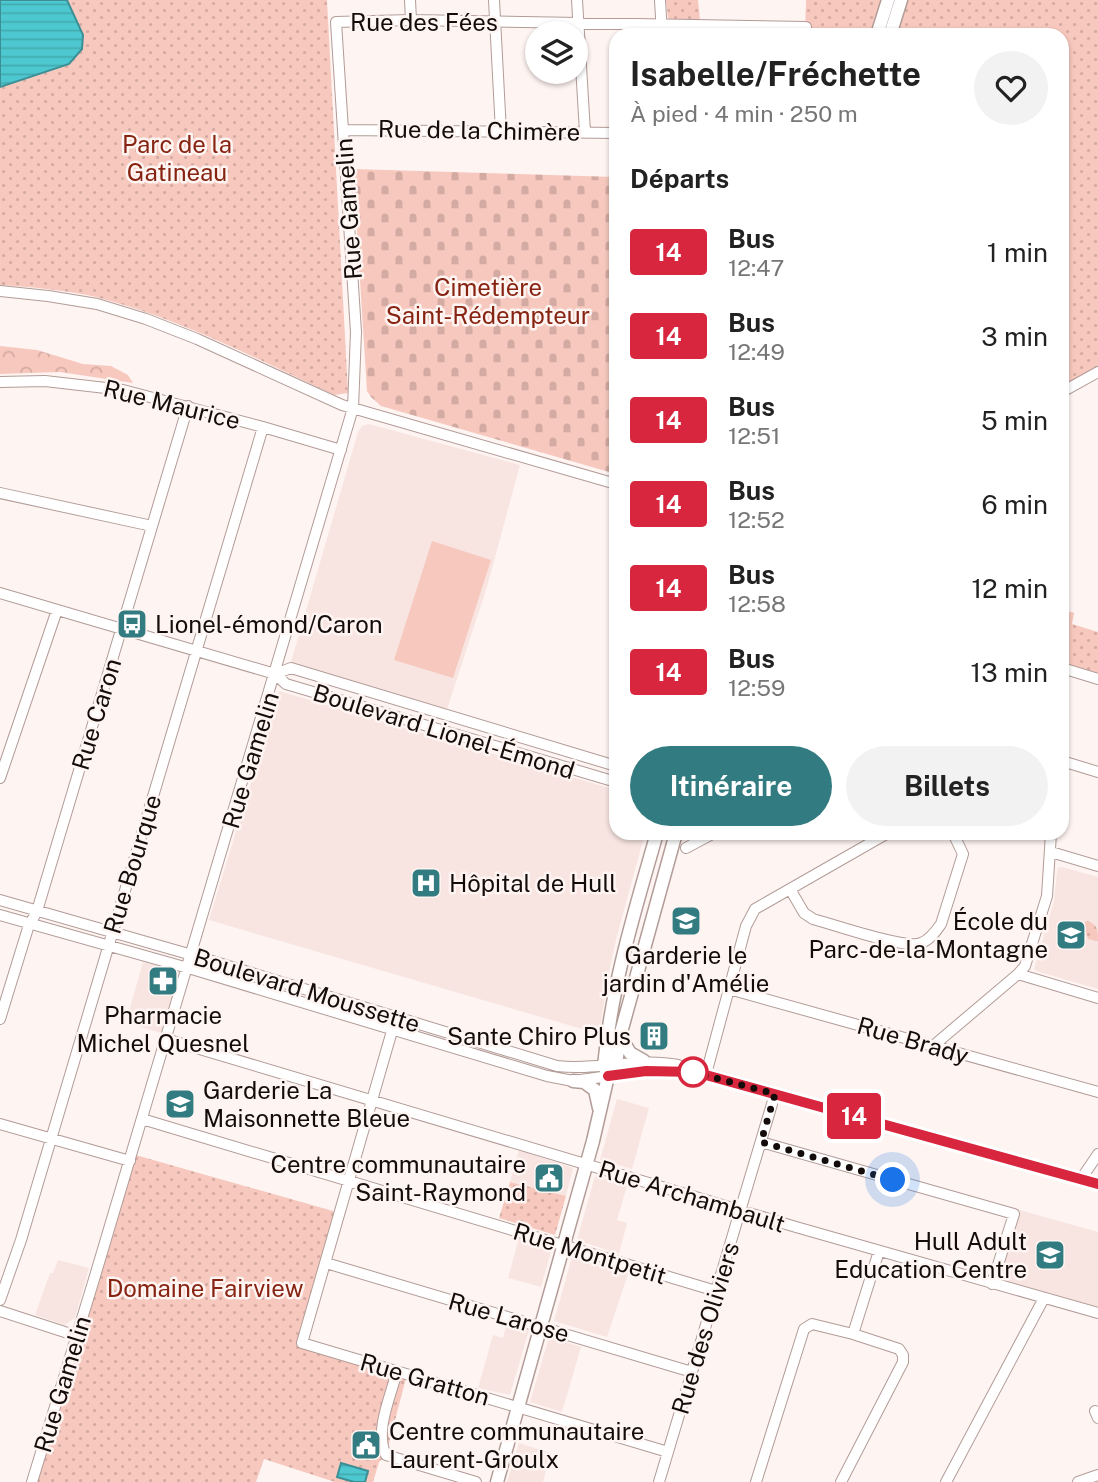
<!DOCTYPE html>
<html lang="fr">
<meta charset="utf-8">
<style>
:root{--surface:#fff;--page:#f2f2f2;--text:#222;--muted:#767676;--accent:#327b80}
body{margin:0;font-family:"Public Sans",sans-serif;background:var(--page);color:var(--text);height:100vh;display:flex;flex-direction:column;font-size:26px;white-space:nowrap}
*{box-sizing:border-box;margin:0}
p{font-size:23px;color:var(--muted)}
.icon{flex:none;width:38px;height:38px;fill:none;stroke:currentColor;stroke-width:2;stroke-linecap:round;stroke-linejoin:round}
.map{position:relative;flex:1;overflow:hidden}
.side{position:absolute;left:609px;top:28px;width:460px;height:812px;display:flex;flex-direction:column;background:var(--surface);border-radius:21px;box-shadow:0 2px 5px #0004}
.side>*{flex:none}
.badge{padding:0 14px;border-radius:5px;font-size:24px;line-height:46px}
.controls{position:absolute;left:525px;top:21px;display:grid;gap:14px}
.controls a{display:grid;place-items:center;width:63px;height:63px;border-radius:50%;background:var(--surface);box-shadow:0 2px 5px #0004;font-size:35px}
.you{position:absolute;width:35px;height:35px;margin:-18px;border:5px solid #fff;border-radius:50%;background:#1a73e8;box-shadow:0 0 0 10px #1a73e833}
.map>.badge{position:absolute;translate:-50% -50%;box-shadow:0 0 0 4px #fff}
h2{padding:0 21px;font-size:26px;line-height:63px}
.round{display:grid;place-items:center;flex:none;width:74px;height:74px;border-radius:37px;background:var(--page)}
.headline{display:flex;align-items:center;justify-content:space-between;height:119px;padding:0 21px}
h1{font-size:33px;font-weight:700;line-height:52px}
.action{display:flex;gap:14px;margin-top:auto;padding:14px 21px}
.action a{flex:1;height:80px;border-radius:42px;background:var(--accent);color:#fff;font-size:28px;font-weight:700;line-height:80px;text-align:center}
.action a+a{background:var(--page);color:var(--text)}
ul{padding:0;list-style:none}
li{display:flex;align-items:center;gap:21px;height:84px;padding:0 21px}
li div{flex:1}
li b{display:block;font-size:26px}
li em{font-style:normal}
li .badge{min-width:77px;font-weight:700;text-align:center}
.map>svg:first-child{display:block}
</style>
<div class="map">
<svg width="1098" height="1482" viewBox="0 0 1098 1482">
<defs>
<pattern id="forest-crowns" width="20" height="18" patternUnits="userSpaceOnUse" patternTransform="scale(1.75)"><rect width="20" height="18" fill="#f7c8be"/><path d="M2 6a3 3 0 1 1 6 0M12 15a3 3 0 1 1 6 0" fill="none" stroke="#d3aba2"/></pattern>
<pattern id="cemetery-stones" width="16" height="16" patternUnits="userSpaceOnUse" patternTransform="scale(1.75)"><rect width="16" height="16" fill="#f7c8be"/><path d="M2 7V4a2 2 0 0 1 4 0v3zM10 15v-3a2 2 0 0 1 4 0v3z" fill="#d3aba2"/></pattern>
<pattern id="park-dots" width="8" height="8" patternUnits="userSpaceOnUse" patternTransform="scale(1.75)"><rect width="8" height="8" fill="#f7c8be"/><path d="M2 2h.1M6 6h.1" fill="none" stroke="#d3aba2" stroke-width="1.8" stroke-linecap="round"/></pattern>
<pattern id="water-rules" width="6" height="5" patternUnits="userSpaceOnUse" patternTransform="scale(1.75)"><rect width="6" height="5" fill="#4dc8d0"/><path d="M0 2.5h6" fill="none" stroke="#42abb1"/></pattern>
</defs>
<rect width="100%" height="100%" fill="#fef4f2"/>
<path fill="#f8e5e1" d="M369,424l151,41 -33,122 -40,122 -156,-47 67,-230 4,-6z
M279,691l337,99v43h29l-28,103 -9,40 -9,58 -390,-114z
M1062,867l36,10v112l-62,-18 -2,-2 20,-68 3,-29 1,-4z
M143,962l32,9 3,5 -17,57 -35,-11z
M617,1099l32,9 -17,61 -32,-9z
M519,1150l54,18 -7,28 -56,-14z
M595,1176l32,10 -10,34 10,3 -8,31 -42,-14z
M1016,1209l82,23v81l-106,-29z
M519,1238l33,10 -11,39 -33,-9z
M572,1257l57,14 -22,66 -53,-16z
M58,1260l31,8 -14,50 -10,7 -30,-10 15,-42h3z
M507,1323l22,7 -19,65 -32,-7 15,-53 10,3z
M549,1337l32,10 -19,65 -32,-10z
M519,1443l32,10 -8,29h-36z"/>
<path fill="#f7c8be" d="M432,541l59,19 -38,118 -59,-18z"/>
<path fill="url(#forest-crowns)" d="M0,346l37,4 46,14 28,2 17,9 5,8 -73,-11 -60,2z"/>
<path fill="url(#cemetery-stones)" d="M353,169l263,8v297l-235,-68 -10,-9 -4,-6z"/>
<path fill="url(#park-dots)" d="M0,0h327l21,393 -14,2c-77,-36 -155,-77 -238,-98 -31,-7 -64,-10 -96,-12z
M666,0h32l2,20h-29l-3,-2z
M806,0h292v369l-36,21v-355h-257z
M1062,609l12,4 -2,11 26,8v47l-36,-11z
M1087,921c11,3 11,10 11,20l-10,-2 -5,-15z
M132,1154l208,59 -37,130 104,31 -21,81 -7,7 -6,20h-38l-71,-23 -8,23h-224z
M510,1182l56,14 -11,39 -56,-17z"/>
<path fill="url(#water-rules)" stroke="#3c9095" stroke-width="2" d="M0,0h67l16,35 -1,14 -13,15 -69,23z
M341,1463l27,8 -3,11h-11l-17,-5z"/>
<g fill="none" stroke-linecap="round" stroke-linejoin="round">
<g stroke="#b29c97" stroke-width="12">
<path id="minor" d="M410,0l1,20
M494,0l7,132
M577,0l8,132
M660,0l2,35
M343,130l273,3
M0,291l48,5 49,8 49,15 51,20 145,66 274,79
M0,382l45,-1 78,9 140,37 78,23
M1062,392l36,-20
M0,493l152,33
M0,593l275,81 11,10 330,98
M1062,668l36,11
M275,674l16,-6 325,98
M1062,761l36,11
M0,778l57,-168
M686,848l28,-15
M1051,852l47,14
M790,889l14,24 9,6c19,5 93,31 108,24 9,-3 15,-12 20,-19l22,-70 -10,-21
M0,900l199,57 358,109c40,5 80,-9 121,-1l420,119
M0,915l195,55 352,106 26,5 73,-10h38
M1018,974l80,24
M729,989l369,103
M396,1017l-94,326 366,109
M0,1019l28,-91 9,-17 151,-505
M166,1039l630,188 302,86
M933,1046l85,-72 7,-8 22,-70 4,-63
M706,1074l40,-148 9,-17 133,-76
M142,1119l574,172
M0,1124l130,37
M761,1142l253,72 -22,70
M1081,1179l17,-25
M326,1263l366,109
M0,1300l21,-60 242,-813
M0,1311l77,25
M397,1371c-6,25 -23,60 -11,84l90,27
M1095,1411l3,7
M32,1482l63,-206 258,-868 3,-76 -20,-310 75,-2 395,7
M659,1482l116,-388
M756,1482l48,-153 8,-5 41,10 26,-83
M841,1482l62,-120v-7l-4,-6 -46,-15
M946,1482l98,-184
M1078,1482l20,-7"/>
</g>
<g stroke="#b29c97" stroke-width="15">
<path id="major" d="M877,35l11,-35
M890,35l11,-35
M620,1036l10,17 14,8
M608,1076l-4,-11 1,-8c8,-77 31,-150 52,-224
M573,1081l11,1 11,8 4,18
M497,1482l96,-341 15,-65 8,-12 4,-28 56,-203"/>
</g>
<use href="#minor" stroke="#fff" stroke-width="10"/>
<use href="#major" stroke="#fff" stroke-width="12"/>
</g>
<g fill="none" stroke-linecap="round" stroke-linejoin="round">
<g stroke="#fff" stroke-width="16">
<path id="line" d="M608,1076l38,-5 49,1 403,112"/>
</g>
<use href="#line" stroke="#d7263d" stroke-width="10"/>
<path stroke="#130c0a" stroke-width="7" stroke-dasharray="0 12.6" d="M693,1072l82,22 -14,48 132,38"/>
</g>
<defs>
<g id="bus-square" transform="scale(1.575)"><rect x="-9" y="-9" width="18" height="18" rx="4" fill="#327b80" stroke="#fef4f2"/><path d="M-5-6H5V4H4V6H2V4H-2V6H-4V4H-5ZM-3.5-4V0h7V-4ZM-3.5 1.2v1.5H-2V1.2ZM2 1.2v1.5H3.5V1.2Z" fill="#fff"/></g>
<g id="hospital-square" transform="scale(1.575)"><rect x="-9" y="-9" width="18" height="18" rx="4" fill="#327b80" stroke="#fef4f2"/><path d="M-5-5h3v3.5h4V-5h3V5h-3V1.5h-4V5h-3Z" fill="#fff"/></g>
<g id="school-square" transform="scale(1.575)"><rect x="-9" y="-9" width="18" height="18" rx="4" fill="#327b80" stroke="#fef4f2"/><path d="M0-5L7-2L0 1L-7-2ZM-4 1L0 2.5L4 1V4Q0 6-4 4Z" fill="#fff"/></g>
<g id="pharmacy-square" transform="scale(1.575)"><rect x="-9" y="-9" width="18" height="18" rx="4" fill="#327b80" stroke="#fef4f2"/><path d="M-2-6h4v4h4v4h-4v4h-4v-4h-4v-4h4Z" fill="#fff"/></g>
<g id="building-square" transform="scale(1.575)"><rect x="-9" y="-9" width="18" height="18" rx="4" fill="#327b80" stroke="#fef4f2"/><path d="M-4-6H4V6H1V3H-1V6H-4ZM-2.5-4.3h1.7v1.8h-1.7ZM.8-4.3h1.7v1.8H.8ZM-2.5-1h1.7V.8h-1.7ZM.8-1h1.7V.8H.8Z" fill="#fff"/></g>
<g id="civic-square" transform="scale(1.575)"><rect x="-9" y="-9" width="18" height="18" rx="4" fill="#327b80" stroke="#fef4f2"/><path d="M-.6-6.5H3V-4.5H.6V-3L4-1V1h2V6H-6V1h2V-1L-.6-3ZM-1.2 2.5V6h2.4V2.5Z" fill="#fff"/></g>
</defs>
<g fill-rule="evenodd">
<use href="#bus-square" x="132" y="624"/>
<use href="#hospital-square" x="426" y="883"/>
<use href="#school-square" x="686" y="921"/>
<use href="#school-square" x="1071" y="935"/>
<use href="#pharmacy-square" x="163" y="981"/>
<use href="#building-square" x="654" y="1036"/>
<use href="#school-square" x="180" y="1104"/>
<use href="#civic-square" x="549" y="1178"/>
<use href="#school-square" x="1050" y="1255"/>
<use href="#civic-square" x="366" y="1445"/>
</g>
<circle fill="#fff" stroke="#d7263d" stroke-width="3.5" cx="693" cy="1072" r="14"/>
<g text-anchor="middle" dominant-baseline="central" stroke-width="5" stroke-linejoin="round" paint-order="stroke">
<g font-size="24" fill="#130c0a" stroke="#fef4f2">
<text x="424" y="22">Rue des Fées</text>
<text transform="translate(479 130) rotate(1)">Rue de la Chimère</text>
<text transform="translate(348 209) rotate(-94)">Rue Gamelin</text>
<text transform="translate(172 404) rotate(14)">Rue Maurice</text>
<text transform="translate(96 714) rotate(-73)">Rue Caron</text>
<text transform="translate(444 731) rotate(17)">Boulevard Lionel-Émond</text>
<text transform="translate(250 760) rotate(-73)">Rue Gamelin</text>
<text transform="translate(132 864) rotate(-73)">Rue Bourque</text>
<text transform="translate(307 990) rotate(17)">Boulevard Moussette</text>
<text transform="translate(913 1040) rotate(16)">Rue Brady</text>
<text transform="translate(692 1196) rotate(17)">Rue Archambault</text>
<text transform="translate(590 1253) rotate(17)">Rue Montpetit</text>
<text transform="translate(509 1317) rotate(16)">Rue Larose</text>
<text transform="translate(705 1328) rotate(-73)">Rue des Oliviers</text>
<text transform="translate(425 1379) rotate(16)">Rue Gratton</text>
<text transform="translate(62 1384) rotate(-73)">Rue Gamelin</text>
</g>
<g font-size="24" fill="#872311" stroke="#fef4f2">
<text x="177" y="144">Parc de la<tspan x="177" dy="28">Gatineau</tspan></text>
<text x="488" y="287">Cimetière<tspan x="488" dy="28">Saint-Rédempteur</tspan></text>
<text x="205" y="1288">Domaine Fairview</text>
</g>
<g font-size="24" fill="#130c0a" stroke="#fef4f2" text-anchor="start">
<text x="155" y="624">Lionel-émond/Caron</text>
<text x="449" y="883">Hôpital de Hull</text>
<text x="1048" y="921" text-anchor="end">École du<tspan x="1048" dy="28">Parc-de-la-Montagne</tspan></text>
<text x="686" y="955" text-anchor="middle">Garderie le<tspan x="686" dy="28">jardin d'Amélie</tspan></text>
<text x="163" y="1015" text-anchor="middle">Pharmacie<tspan x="163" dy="28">Michel Quesnel</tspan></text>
<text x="631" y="1036" text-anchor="end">Sante Chiro Plus</text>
<text x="203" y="1090">Garderie La<tspan x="203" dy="28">Maisonnette Bleue</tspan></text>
<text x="526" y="1164" text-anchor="end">Centre communautaire<tspan x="526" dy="28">Saint-Raymond</tspan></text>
<text x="1027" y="1241" text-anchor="end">Hull Adult<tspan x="1027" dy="28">Education Centre</tspan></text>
<text x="389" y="1431">Centre communautaire<tspan x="389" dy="28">Laurent-Groulx</tspan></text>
</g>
</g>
</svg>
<div class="controls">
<a><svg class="icon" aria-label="layers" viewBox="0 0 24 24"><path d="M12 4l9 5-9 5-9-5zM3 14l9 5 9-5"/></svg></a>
</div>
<div class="you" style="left:893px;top:1180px"></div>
<b class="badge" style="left:854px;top:1116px;background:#d7263d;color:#fff">14</b>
<section class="side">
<div class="headline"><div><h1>Isabelle/Fréchette</h1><p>À pied · 4 min · 250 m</p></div><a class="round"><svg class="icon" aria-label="heart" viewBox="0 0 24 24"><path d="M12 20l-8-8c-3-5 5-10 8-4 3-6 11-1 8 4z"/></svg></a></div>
<h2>Départs</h2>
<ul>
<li><span class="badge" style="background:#d7263d;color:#fff">14</span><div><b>Bus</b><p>12:47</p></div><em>1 min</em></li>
<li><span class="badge" style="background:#d7263d;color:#fff">14</span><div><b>Bus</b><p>12:49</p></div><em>3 min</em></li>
<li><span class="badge" style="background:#d7263d;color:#fff">14</span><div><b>Bus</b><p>12:51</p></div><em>5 min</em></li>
<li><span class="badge" style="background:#d7263d;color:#fff">14</span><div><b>Bus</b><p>12:52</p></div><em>6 min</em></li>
<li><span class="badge" style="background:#d7263d;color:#fff">14</span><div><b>Bus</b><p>12:58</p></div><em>12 min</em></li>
<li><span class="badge" style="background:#d7263d;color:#fff">14</span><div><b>Bus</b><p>12:59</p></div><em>13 min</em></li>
</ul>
<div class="action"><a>Itinéraire</a><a>Billets</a></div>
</section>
</div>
